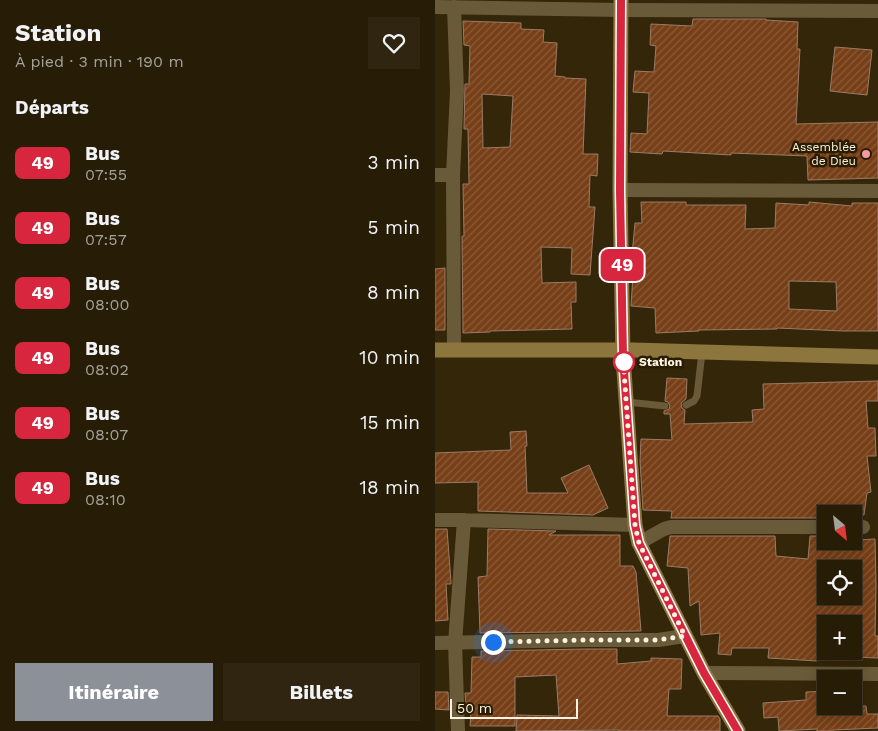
<!DOCTYPE html>
<html lang="fr">
<meta charset="utf-8">
<style>
:root{--surface:#271c06;--page:#2f2510;--text:#f1f3f6;--muted:#a4a19b;--line:#433a28;--accent:#8c9099}
body{margin:0;font-family:"Work Sans",sans-serif;background:var(--page);color:var(--text);height:100vh;display:flex;flex-direction:column;font-size:19px;white-space:nowrap}
*{box-sizing:border-box;margin:0}
p{font-size:16px;color:var(--muted)}
.icon{flex:none;width:28px;height:28px;fill:none;stroke:currentColor;stroke-width:2;stroke-linecap:round;stroke-linejoin:round}
.map{position:relative;flex:1;overflow:hidden}
.details{display:flex;flex-direction:column;background:var(--surface);width:435px}
.details>*{flex:none}
.badge{padding:0 10px;border-radius:8px;font-size:18px;line-height:32px}
.needle{width:32px;rotate:152deg}
.buttons{position:absolute;left:382px;top:505px;display:grid;gap:10px}
.buttons a{display:grid;place-items:center;width:45px;height:45px;border-radius:0px;background:var(--surface);box-shadow:0 2px 12px #0003,0 0 0 1px var(--line);font-size:25px}
.scale{position:absolute;left:15px;bottom:12px;width:128px;box-sizing:border-box;padding-left:5px;border:2px solid #fcf3e2;border-top:0;font-size:14px;line-height:18px;white-space:nowrap;color:#fcf3e2;-webkit-text-stroke:4px #291c00;paint-order:stroke}
.you{position:absolute;width:25px;height:25px;margin:-12px;border:4px solid #fff;border-radius:50%;background:#1a73e8;box-shadow:0 0 0 8px #1a73e833}
.map>.badge{position:absolute;translate:-50% -50%;box-shadow:0 0 0 2px #fff}
h2{padding:0 15px;font-size:19px;line-height:45px}
.round{display:grid;place-items:center;flex:none;width:52px;height:52px;border-radius:0px;background:var(--page)}
.overview{display:flex;align-items:center;justify-content:space-between;height:85px;padding:0 15px}
h1{font-size:24px;font-weight:700;line-height:38px}
.primary-button{display:flex;gap:10px;margin-top:auto;padding:10px 15px}
.primary-button a{flex:1;height:58px;border-radius:0px;background:var(--accent);color:#fff;font-size:20px;font-weight:700;line-height:58px;text-align:center}
.primary-button a+a{background:var(--page);color:var(--text)}
ul{padding:0;list-style:none}
li{display:flex;align-items:center;gap:15px;height:65px;padding:0 15px}
li div{flex:1}
li b{display:block;font-size:19px}
li em{font-style:normal}
li .badge{min-width:55px;font-weight:700;text-align:center}
main{display:flex;flex:1;min-height:0}
.map>svg:first-child{display:block}
</style>
<main>
<section class="details">
<div class="overview"><div><h1>Station</h1><p>À pied · 3 min · 190 m</p></div><a class="round"><svg class="icon" aria-label="heart" viewBox="0 0 24 24"><path d="M12 20l-8-8c-3-5 5-10 8-4 3-6 11-1 8 4z"/></svg></a></div>
<h2>Départs</h2>
<ul>
<li><span class="badge" style="background:#d7263d;color:#fff">49</span><div><b>Bus</b><p>07:55</p></div><em>3 min</em></li>
<li><span class="badge" style="background:#d7263d;color:#fff">49</span><div><b>Bus</b><p>07:57</p></div><em>5 min</em></li>
<li><span class="badge" style="background:#d7263d;color:#fff">49</span><div><b>Bus</b><p>08:00</p></div><em>8 min</em></li>
<li><span class="badge" style="background:#d7263d;color:#fff">49</span><div><b>Bus</b><p>08:02</p></div><em>10 min</em></li>
<li><span class="badge" style="background:#d7263d;color:#fff">49</span><div><b>Bus</b><p>08:07</p></div><em>15 min</em></li>
<li><span class="badge" style="background:#d7263d;color:#fff">49</span><div><b>Bus</b><p>08:10</p></div><em>18 min</em></li>
</ul>
<div class="primary-button"><a>Itinéraire</a><a>Billets</a></div>
</section>
<div class="map">
<svg width="443" height="731" viewBox="0 0 443 731">
<defs>
<pattern id="building-hatch" width="6" height="6" patternUnits="userSpaceOnUse" patternTransform="scale(1.25)"><rect width="6" height="6" fill="#773f17"/><path d="M-1 1l2-2M0 6l6-6M5 7l2-2" fill="none" stroke="#8b5b38"/></pattern>
</defs>
<rect width="100%" height="100%" fill="#342608"/>
<path fill="url(#building-hatch)" stroke="#9b7b68" fill-rule="evenodd" d="M258,19h73v1l32,2 -1,27h3l-4,75 82,-2v56l-70,2 -1,-24 -76,-3v2l-68,-4 -1,3 -32,-2 1,-19 16,1 2,-41 -16,-1 2,-21 19,1 2,-26 -6,-1 1,-21 41,2z
M28,21l58,2v6l23,1 -1,12 14,1 -2,33 10,1v1l21,1 -3,75h15l-1,22 -7,-1 -1,32h6l-5,68 -19,-1 1,-26 -31,-1 1,36 34,-1v20h-5l1,27 -82,2v1l-27,1 -1,-97h2l-1,-52h6l-1,-55h-4l1,-45h4l1,-38 -6,-1zM47,94l31,2 -3,51 -27,1z
M400,47l37,3 -5,45 -37,-4z
M206,202h45v3h60l-1,24 30,-1 1,-25 33,2v-3l43,4v-3h26v128h-35l-66,-3v1l-78,1v1l-43,2 -1,-25 -24,-2 2,-31 -2,-1v-8l4,-43h7zM354,281l47,1 1,29 -48,-2z
M10,268v62h-10v-61z
M232,378l20,1 -1,20 -4,3 -1,2 1,4 3,2 -1,14 69,-2 -1,-12 12,-1 -1,-25 115,-3v20h-12l2,27h7l1,28h-9l4,36 -4,1 -3,22 -10,-1h-28v4h-155l1,-7 -29,-1 -3,-49 1,-22 31,1 -2,-26h-6v-3l5,-2 1,-3 -2,-4 -3,-1z
M91,431l1,15h-2l2,47h41l-7,-15 28,-13 19,43 -15,7 -115,-4v-29l-43,1v-30l76,-3 -1,-18z
M0,529h12l4,53v2h-5l2,36 -13,1z
M53,529l68,2 -7,4h71v31h13l3,6 5,59 -161,2 -2,-56 9,-1z
M235,536h105l1,20 32,3 2,-23h16v5h30v-1l19,-1 1,46 -1,51h3v22l-26,-1 1,-6h1l1,-27h-29v31h-8l-1,6 -49,-3 1,-10h-37l-1,7 -13,-1 2,-21 -19,2 -2,-34 -9,5 -2,-38 -21,-2zM391,569h31l-1,27h-30z
M152,649h30v15l34,-3v-3l31,1 -1,30h-12l-2,27h51l2,3v12h-101v-1l-103,1 1,-16 42,1 -3,-41 -41,2v49h-45l1,-15 -5,-1 -1,-17h6l1,-36h9v-6z
M391,691v15h40l1,8h11v14l-45,2v1h-16v-2l-38,2 -1,-14 -14,1 -1,-15 43,-3v-8z
M0,692h13l1,18 -14,-1z"/>
<g fill="none" stroke-linecap="round" stroke-linejoin="round">
<path stroke="#695b39" stroke-width="7" d="M192,402l38,4
M251,405l8,-4 3,-5 5,-44"/>
<path stroke="#695b39" stroke-width="14" d="M0,7l186,3 257,1
M0,175h18
M185,190l258,1
M19,349l-1,-174 4,-84 -3,-84
M0,520h29l171,5
M419,527h9
M204,543l25,-14 7,-2h155
M0,643l152,-3h71l27,-4
M269,673l174,1
M23,731l-3,-88 9,-123"/>
<path stroke="#8d763e" stroke-width="15" d="M186,0l-1,190 3,167 12,168 4,18 65,130 34,58
M0,350h198l245,7"/>
</g>
<g fill="none" stroke-linecap="round" stroke-linejoin="round">
<g stroke="#fff" stroke-width="11">
<path id="line" d="M186,0l-1,190 3,167 12,168 4,18 65,130 34,58"/>
</g>
<use href="#line" stroke="#d7263d" stroke-width="8"/>
<path stroke="#fcf3e2" stroke-width="5" stroke-dasharray="0 9" d="M58,642l94,-2h71l27,-4 -46,-93 -4,-18 -12,-168 1,5"/>
</g>
<circle fill="#f49aa3" stroke="#291c00" stroke-width="2" cx="431" cy="154" r="5"/>
<circle fill="#fff" stroke="#d7263d" stroke-width="2.5" cx="189" cy="362" r="10"/>
<g text-anchor="middle" dominant-baseline="central" stroke-width="5" stroke-linejoin="round" paint-order="stroke">
<g font-size="12" fill="#fcf3e2" stroke="#291c00" text-anchor="end">
<text x="421" y="147">Assemblée<tspan x="421" dy="14">de Dieu</tspan></text>
</g>
<g font-size="12" font-weight="bold" fill="#fcf3e2" stroke="#291c00" text-anchor="start">
<text x="204" y="362">Station</text>
</g>
</g>
</svg>
<div class="buttons">
<a><svg class="needle" viewBox="-14 -14 28 28"><path d="M0-13l5 13h-10z" fill="#e53935"/><path d="M0 13l5-13h-10z" fill="#a4a19b"/></svg></a>
<a><svg class="icon" aria-label="locate" viewBox="0 0 24 24"><circle cx="12" cy="12" r="6"/><path d="M12 2v4M12 18v4M2 12h4M18 12h4"/></svg></a>
<a>+</a>
<a>−</a>
</div>
<div class="scale">50 m</div>
<div class="you" style="left:58px;top:642px"></div>
<b class="badge" style="left:187px;top:265px;background:#d7263d;color:#fff">49</b>
</div>
</main>
